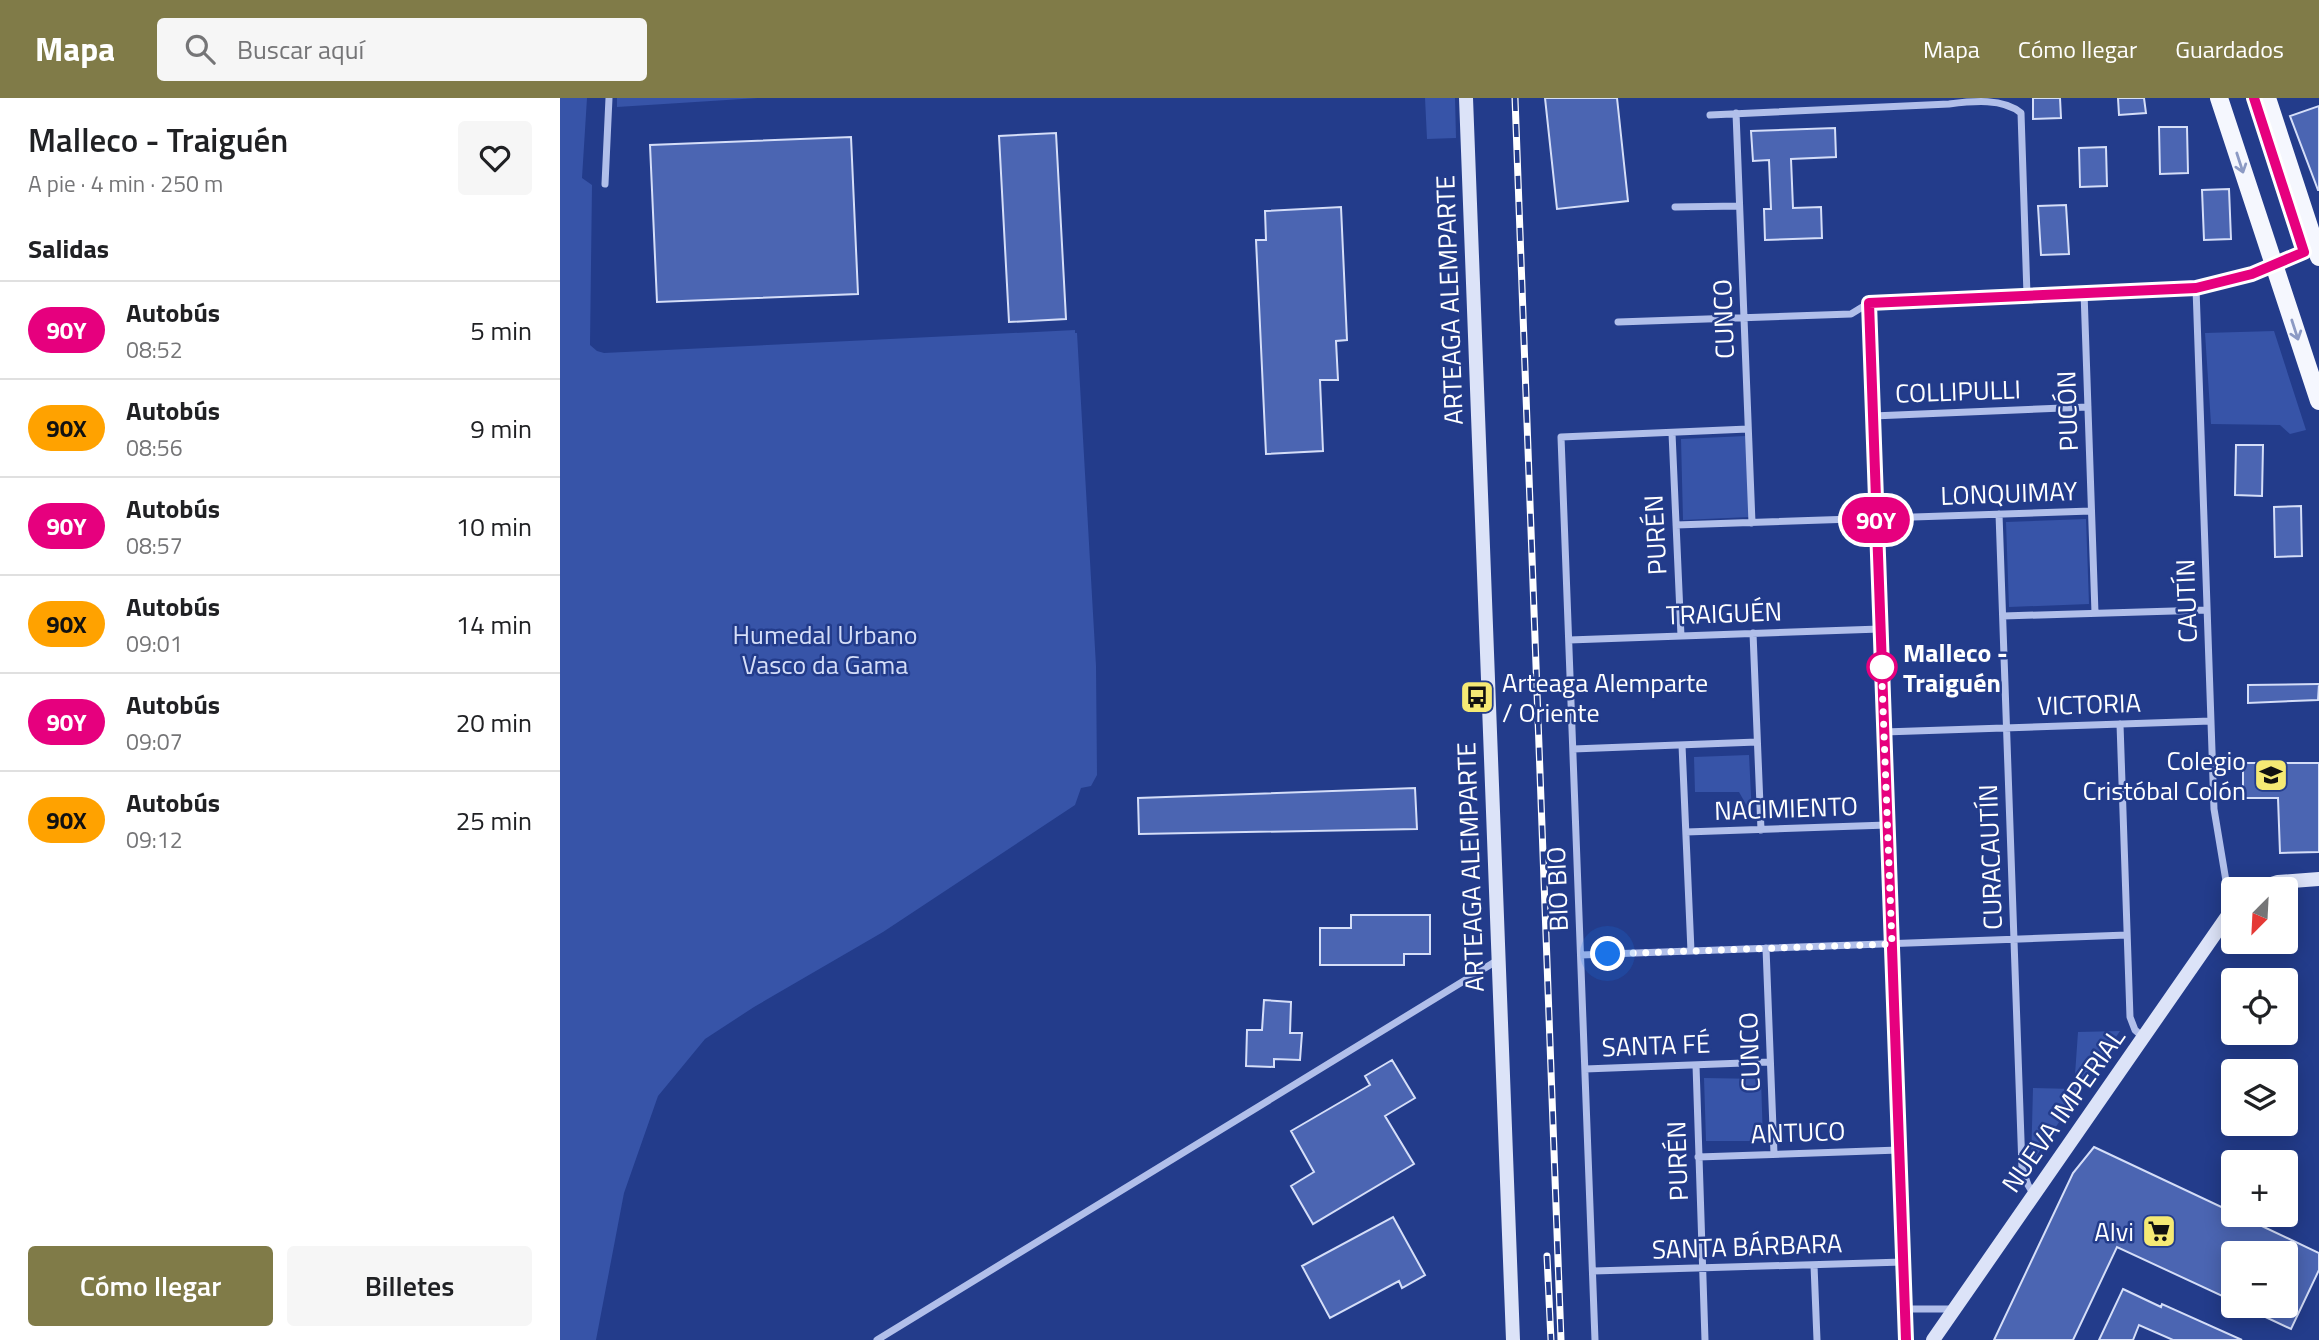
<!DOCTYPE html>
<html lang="es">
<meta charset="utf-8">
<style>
:root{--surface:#fff;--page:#f6f6f6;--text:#202124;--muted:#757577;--line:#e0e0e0;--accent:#807b48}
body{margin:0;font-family:"Titillium Web",sans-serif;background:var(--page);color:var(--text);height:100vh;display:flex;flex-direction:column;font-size:26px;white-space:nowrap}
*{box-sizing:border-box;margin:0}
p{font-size:23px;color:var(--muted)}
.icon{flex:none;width:38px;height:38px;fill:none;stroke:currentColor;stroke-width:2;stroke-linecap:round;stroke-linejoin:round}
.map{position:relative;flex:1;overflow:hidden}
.drawer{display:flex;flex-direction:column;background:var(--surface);width:560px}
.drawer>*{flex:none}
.badge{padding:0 14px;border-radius:23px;font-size:24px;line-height:46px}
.needle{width:46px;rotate:204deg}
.buttons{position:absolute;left:1661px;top:779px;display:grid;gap:14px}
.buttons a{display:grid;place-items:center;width:77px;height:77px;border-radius:7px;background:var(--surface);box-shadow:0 4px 18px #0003;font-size:35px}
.you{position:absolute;width:35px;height:35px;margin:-18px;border:5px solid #fff;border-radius:50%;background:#1a73e8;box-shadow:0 0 0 10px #1a73e833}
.map>.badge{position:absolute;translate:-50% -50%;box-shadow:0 0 0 4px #fff}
h2{padding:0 28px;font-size:26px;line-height:63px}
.round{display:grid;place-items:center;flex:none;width:74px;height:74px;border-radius:7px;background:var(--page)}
.head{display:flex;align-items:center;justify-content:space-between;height:119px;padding:0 28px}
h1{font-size:33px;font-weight:600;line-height:52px}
.action{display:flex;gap:14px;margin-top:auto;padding:14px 28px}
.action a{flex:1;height:80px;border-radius:7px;background:var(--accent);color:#fff;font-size:28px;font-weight:600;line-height:80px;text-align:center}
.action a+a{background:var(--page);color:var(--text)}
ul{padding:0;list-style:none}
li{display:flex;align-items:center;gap:21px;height:98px;padding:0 28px;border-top:2px solid var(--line)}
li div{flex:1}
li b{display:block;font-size:26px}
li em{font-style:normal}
li .badge{min-width:77px;font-weight:700;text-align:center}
header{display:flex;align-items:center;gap:42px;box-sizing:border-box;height:98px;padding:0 35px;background:var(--accent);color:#fff}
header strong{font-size:33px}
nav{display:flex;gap:38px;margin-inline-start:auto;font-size:24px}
.search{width:490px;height:63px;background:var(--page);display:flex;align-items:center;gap:18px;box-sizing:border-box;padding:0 24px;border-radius:7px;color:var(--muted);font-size:26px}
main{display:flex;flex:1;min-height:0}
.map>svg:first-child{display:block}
</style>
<header>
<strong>Mapa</strong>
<div class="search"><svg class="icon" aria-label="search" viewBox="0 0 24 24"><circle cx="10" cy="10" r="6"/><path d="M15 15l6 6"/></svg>Buscar aquí</div>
<nav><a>Mapa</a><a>Cómo llegar</a><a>Guardados</a></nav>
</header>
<main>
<section class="drawer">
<div class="head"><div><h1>Malleco - Traiguén</h1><p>A pie · 4 min · 250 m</p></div><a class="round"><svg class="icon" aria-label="heart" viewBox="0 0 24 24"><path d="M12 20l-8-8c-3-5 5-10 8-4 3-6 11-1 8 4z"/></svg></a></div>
<h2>Salidas</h2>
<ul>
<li><span class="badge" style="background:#e6007e;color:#fff">90Y</span><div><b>Autobús</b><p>08:52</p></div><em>5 min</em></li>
<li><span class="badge" style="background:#ffa200;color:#111">90X</span><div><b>Autobús</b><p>08:56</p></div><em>9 min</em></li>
<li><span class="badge" style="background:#e6007e;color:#fff">90Y</span><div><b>Autobús</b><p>08:57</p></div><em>10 min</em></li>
<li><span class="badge" style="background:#ffa200;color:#111">90X</span><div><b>Autobús</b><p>09:01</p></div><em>14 min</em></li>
<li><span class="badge" style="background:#e6007e;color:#fff">90Y</span><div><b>Autobús</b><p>09:07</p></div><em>20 min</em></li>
<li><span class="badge" style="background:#ffa200;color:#111">90X</span><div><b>Autobús</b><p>09:12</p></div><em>25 min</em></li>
</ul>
<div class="action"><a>Cómo llegar</a><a>Billetes</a></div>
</section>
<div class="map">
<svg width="1759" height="1242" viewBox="0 0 1759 1242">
<rect width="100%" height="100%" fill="#233c8b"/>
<path fill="#3754a8" d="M0,0h27l-5,80 10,7 -2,160 7,6 7,2 471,-23v3h2l19,333 1,109 -6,11 -10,2 -6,17 -192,127 -129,75 -49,32 -47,57 -34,97 -28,147h-36z
M57,0h141l-141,9z
M865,0h30l1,40 -29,1z
M1714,233l32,99 -16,4 -10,-9 -69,-1 -6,-91z
M1186,338l4,81 -67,3 -2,-81z
M1526,421l3,85 -80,3 -3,-85z
M1189,657l3,60 -13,-23h-44l-1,-35z
M1560,933l-89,133 2,-76 41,1 4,-57z
M1144,980l57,1 2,62h-57z"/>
<path fill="#4b65b2" stroke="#d5def8" stroke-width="2" d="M985,0h72l11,103 -71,8z
M1473,0h27l1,20 -28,1z
M1558,0h26l2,15 -27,2z
M1759,8v84h-1l-28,-74z
M1599,29h28l1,46 -28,1z
M1275,30l1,29 -45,2 2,49 28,-1 1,31 -57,2 -1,-31h7l-2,-49 -16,1 -2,-30z
M496,35l10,186 -57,3 -10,-186z
M291,39l7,157 -201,8 -7,-157z
M1546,49l1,39 -27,1 -1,-39z
M1669,91l2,50 -27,1 -2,-50z
M1506,107l3,49 -28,1 -3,-49z
M781,109l6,133 -11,1 2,39h-18l3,71 -57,3 -10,-214h10l-1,-29z
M1676,347h27l-1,51 -27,-1z
M1741,408l1,50 -27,1 -1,-50z
M1759,586l-1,16 -70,3v-18z
M1683,665h76v89l-39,1 -2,-55h-35z
M855,690l2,41 -278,5 -1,-36z
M791,817h79v39h-26v11h-84v-37h31z
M704,902l27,2 -1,31h12l-2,27 -26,-1v8l-28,-1 1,-36h15z
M832,962l23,38 -30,18 29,48 -101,60 -22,-38 23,-14 -23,-41 79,-46 -5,-9z
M1534,1049l225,106v17l-28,59 -49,-23h44v-53h-53v48l-116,-54 -44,93h-79l79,-167z
M833,1119l32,58 -23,13 -3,-7 -69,37 -28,-52z
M1563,1191l38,18 1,-3 80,36h-69l-34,-15 -6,15h-34z"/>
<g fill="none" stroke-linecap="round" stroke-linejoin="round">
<path stroke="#b1bfea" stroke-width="7" d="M1176,15l16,410
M1150,17l239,-11c24,-3 54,-6 72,9l6,182
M45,86l4,-86
M1115,109l64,-1
M1636,190l18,521 17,102
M1524,194l11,321
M1309,205l37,1037
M1058,224l233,-8 18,-11 327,-15 56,-14 63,-27
M1313,318l215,-9
M1112,335l9,203
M1439,416l23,654 6,17 6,10
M1116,427l415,-14
M1443,518l204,-6
M1193,535l8,197
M1009,542l311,-11
M1560,626l10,293 5,13 8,7
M1324,634l327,-11
M1122,647l9,206
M1013,651l184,-7
M1126,734l201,-7
M1206,850l8,206
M1021,857l546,-20
M1136,967l9,275
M1025,971l185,-7
M1138,1059l201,-7
M1254,1167l3,75
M1033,1173l310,-9
M1345,1211h48
M317,1242l621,-380
M1035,1242l-34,-903 187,-8"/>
<path stroke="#dce3f8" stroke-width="14" d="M906,0l47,1242
M1696,791l22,-7 41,-3
M1373,1242l300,-432"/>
<path stroke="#f5f7fe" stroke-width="18" d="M1659,0l100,303
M1707,0l52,159"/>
<g stroke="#fff" stroke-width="7">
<path id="rail" d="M955,0l46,1242
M987,1158l4,84"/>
</g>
<use href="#rail" stroke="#233c8b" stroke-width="4.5" stroke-dasharray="13" stroke-linecap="butt"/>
</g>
<defs><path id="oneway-shaft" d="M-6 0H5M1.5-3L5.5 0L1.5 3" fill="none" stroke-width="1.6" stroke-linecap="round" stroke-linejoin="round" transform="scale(1.75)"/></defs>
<g stroke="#8c9ac4">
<use href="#oneway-shaft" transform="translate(1680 65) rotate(72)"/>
<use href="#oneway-shaft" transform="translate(1735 232) rotate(72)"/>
</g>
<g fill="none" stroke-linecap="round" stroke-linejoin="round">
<g stroke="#fff" stroke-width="16">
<path id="line" d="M1346,1242l-37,-1037 327,-15 56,-14 52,-22 -50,-154"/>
</g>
<use href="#line" stroke="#e6007e" stroke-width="10"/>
<path stroke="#fff" stroke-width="7" stroke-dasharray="0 12.6" d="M1048,856l284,-10 -11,-289 1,12"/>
</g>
<defs>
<g id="bus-square" transform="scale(1.75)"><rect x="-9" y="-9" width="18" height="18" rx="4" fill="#f5e974" stroke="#233c8b"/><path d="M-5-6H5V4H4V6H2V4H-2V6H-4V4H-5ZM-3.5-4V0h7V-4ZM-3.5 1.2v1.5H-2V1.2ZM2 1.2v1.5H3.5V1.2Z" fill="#111"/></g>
<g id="school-square" transform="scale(1.75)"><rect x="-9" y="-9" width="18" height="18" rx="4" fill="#f5e974" stroke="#233c8b"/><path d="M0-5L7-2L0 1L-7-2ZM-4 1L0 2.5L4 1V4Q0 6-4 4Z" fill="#111"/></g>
<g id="supermarket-square" transform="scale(1.75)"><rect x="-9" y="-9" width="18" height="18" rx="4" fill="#f5e974" stroke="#233c8b"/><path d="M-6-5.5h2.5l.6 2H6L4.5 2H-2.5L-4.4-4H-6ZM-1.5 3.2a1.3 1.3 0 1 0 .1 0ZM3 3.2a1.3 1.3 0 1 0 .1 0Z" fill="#111"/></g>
</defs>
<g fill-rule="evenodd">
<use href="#bus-square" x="917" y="599"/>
<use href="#school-square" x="1711" y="677"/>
<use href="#supermarket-square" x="1599" y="1133"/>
</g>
<circle fill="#fff" stroke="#e6007e" stroke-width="3.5" cx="1322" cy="569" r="14"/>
<g text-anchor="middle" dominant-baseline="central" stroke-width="5" stroke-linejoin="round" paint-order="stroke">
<g font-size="26" fill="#fff" stroke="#233c8b">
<text transform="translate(889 202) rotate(-92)">ARTEAGA ALEMPARTE</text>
<text transform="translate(1163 221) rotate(-92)">CUNCO</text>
<text transform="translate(1398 293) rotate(-2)">COLLIPULLI</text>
<text transform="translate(1507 313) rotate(-92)">PUCÓN</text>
<text transform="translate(1449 395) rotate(-2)">LONQUIMAY</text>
<text transform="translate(1095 437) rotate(-93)">PURÉN</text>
<text transform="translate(1626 503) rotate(-92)">CAUTÍN</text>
<text transform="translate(1164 515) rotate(-2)">TRAIGUÉN</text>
<text transform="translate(1529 606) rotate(-2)">VICTORIA</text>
<text transform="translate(1226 710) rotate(-2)">NACIMIENTO</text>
<text transform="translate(1430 759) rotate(-92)">CURACAUTÍN</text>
<text transform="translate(910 769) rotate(-92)">ARTEAGA ALEMPARTE</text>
<text transform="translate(997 791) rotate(-92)">BIO BIO</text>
<text transform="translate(1096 947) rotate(-2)">SANTA FÉ</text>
<text transform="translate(1189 954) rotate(-92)">CUNCO</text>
<text transform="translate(1503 1012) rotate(-55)">NUEVA IMPERIAL</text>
<text transform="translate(1238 1034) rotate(-2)">ANTUCO</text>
<text transform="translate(1117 1063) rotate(-92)">PURÉN</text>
<text transform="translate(1187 1148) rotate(-2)">SANTA BÁRBARA</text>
</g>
<g font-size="26" fill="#d5def8" stroke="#233c8b">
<text x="265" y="536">Humedal Urbano<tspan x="265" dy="30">Vasco da Gama</tspan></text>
</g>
<g font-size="26" font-weight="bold" fill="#fff" stroke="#233c8b" text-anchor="start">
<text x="1343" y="554">Malleco -<tspan x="1343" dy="30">Traiguén</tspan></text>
</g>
<g font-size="26" fill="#fff" stroke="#233c8b" text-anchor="end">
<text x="942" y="584" text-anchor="start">Arteaga Alemparte<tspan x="942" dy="30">/ Oriente</tspan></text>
<text x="1686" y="662">Colegio<tspan x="1686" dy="30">Cristóbal Colón</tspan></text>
<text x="1574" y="1133">Alvi</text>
</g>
</g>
</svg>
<div class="buttons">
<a><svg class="needle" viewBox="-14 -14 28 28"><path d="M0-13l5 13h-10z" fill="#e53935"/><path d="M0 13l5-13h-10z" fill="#757577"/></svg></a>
<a><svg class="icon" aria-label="locate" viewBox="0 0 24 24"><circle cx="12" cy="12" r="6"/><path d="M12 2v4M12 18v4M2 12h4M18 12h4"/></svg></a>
<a><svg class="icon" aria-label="layers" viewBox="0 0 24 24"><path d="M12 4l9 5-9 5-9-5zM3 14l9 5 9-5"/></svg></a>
<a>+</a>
<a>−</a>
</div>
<div class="you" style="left:1048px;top:856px"></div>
<b class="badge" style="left:1316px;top:422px;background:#e6007e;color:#fff">90Y</b>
</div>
</main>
